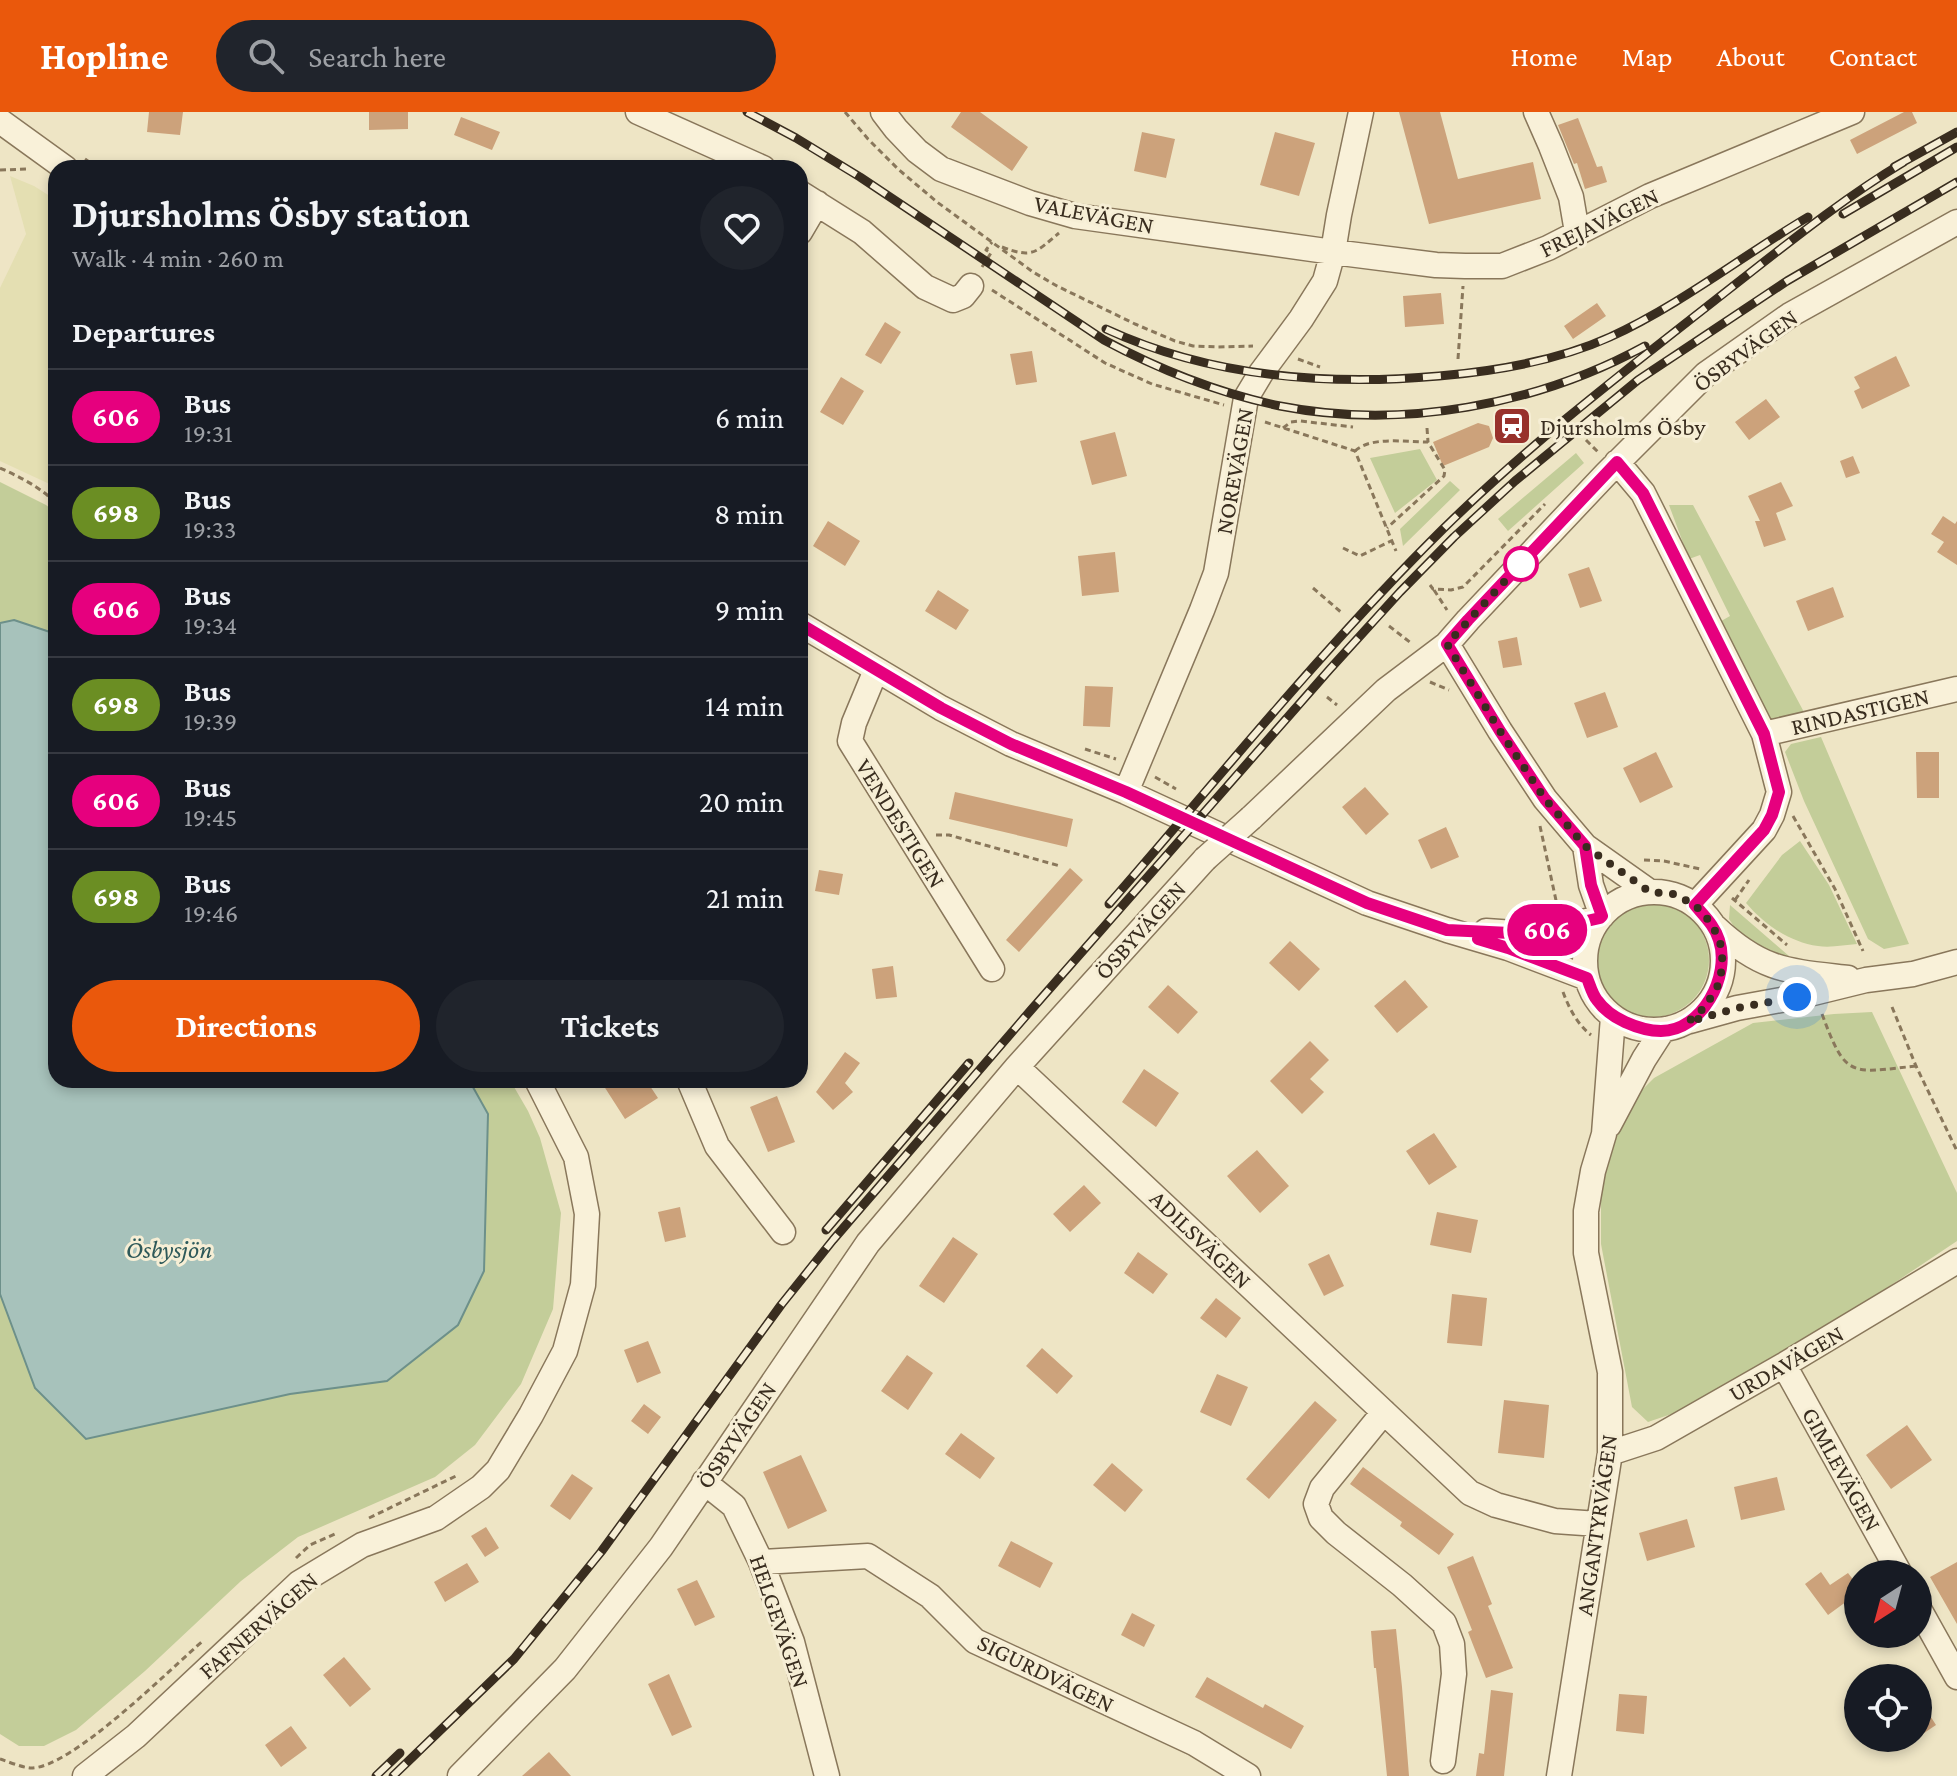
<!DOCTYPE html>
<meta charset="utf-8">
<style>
:root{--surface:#171b24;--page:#20242c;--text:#f1f3f6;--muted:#9ea1a6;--line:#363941;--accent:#ea580c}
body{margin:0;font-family:"Crimson Pro",serif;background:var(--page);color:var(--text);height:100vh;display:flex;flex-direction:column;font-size:30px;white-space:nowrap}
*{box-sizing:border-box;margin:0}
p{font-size:26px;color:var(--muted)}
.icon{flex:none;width:44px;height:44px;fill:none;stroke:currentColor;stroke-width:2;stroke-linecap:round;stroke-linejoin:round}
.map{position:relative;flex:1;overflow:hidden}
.panel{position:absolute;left:48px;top:48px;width:760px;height:928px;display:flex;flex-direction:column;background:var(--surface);border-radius:24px;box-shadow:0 4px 12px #0003}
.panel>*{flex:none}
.badge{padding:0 16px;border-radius:26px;font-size:28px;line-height:52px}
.needle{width:52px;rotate:216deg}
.tools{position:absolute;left:1844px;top:1448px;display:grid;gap:16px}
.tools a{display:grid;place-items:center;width:88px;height:88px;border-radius:50%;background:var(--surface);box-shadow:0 4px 12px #0003;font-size:40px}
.you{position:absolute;width:40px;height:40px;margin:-20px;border:6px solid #fff;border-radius:50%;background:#1a73e8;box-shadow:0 0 0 12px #1a73e833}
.map>.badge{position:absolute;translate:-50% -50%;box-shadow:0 0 0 4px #fff}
h2{padding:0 24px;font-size:30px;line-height:72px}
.round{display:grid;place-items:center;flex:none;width:84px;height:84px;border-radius:42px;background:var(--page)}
.summary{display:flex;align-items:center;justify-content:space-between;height:136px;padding:0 24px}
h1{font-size:38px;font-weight:700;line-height:60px}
.action{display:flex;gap:16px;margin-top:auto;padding:16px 24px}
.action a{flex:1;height:92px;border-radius:48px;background:var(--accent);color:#fff;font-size:32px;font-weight:700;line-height:92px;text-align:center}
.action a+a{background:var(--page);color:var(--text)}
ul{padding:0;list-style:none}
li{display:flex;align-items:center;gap:24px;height:96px;padding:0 24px;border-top:2px solid var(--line)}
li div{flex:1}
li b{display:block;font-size:30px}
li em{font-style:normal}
li .badge{min-width:88px;font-weight:700;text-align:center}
header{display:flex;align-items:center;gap:48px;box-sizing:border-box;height:112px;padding:0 40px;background:var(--accent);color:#fff}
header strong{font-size:38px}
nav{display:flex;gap:44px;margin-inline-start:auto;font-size:28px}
.search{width:560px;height:72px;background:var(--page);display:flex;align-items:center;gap:20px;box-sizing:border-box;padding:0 28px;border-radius:44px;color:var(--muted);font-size:30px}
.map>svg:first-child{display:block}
</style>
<header>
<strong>Hopline</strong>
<div class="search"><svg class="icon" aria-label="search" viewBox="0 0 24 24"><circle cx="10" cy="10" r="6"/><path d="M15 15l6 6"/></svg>Search here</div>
<nav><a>Home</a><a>Map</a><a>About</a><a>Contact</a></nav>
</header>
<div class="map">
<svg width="1957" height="1664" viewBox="0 0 1957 1664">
<rect width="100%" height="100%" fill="#eee5c5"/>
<path fill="#e4dfb2" d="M10,64l24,10 22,14v287l-56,-26v-173l26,-54z"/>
<path fill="#c3cd99" d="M1420,337l17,31 -42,33 -25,-55z
M1576,341l8,10 -76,68 -10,-12z
M1450,369l10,9 -57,56 -3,-17z
M0,370l46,23 10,8v121l-42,-14 -14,3z
M1669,393h24l112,209 -29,10 -12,-11 -48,-89 14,-8 -30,-61 -11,4z
M1821,625l88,207 -25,5 -16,-10 -64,-138 -19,-49 6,-8z
M1800,729l29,44 28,59c-12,1 -27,4 -39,2 -29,-4 -54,-22 -72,-43l36,-48z
M1595 848a57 57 0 1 1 114 0a57 57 0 1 1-114 0Z
M1730,793l59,51 -25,-1 -21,-15 -14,-21z
M1872,900l85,181v48l-139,93 -126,73 -44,15 -16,-15 -31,-163v-68l26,-71 27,-27 99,-55 81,-9z
M469,968h41l18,31 12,27 21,75 -8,96 -32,75 -46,61 -40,32 -137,60 -57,44 -96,90 -69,59 -32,16h-25l-19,-12v-440l35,94 255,6 97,-13 101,-266z"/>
<path fill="#a7c2bb" stroke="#6d908a" stroke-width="2" d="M14,508l42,14v446h413l19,34 -4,157 -26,54 -71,56 -97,13 -204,45 -51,-51 -35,-94v-671z"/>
<path fill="#cca27b" d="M149,0h34l-3,23 -33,-3z
M369,0h39v17l-39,1z
M961,0h19l48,35 -16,24 -61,-44z
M1399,0h41l18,67 75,-17 8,37 -112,25z
M1904,0h8l5,11 -60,31 -7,-14z
M461,5l39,15 -8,18 -38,-15z
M1578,6l19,49 5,-1 5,16 -22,7 -8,-26 -3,1 -16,-39z
M1142,20l33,7 -9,39 -32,-7z
M1275,20l40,11 -16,53 -39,-11z
M1441,181l3,31 -39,3 -2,-31z
M1597,191l9,13 -33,23 -9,-13z
M885,210l16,10 -20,32 -16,-9z
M1032,239l5,31 -21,3 -6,-31z
M1896,244l14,30 -48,23 -8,-18 6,-3 -6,-11z
M841,265l23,14 -21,34 -23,-13z
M1766,287l14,18 -31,23 -14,-18z
M1478,311l11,3 4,12 -4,9 -46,19 -10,-24z
M1115,320l12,44 -35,9 -12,-44z
M1853,344l7,17 -14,5 -6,-17z
M1781,370l12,24 -17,7 10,27 -22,7 -9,-26h5l-12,-25z
M1943,404l12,8 2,-3v44l-20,-13 7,-10 -13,-8z
M828,409l32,20 -15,25 -32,-20z
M1115,440l4,40 -37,4 -4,-40z
M1589,455l13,34 -22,7 -12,-34z
M1833,475l11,30 -36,14 -12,-30z
M938,478l31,20 -13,20 -31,-19z
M1517,525l5,28 -19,3 -5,-27z
M1085,574l28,1 -3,40 -27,-1z
M1605,580l13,35 -31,11 -13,-35z
M1656,640l17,35 -33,16 -17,-35z
M1916,640h23v46h-22z
M1365,675l24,27 -23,21 -24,-28z
M955,680l118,27 -6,28 -118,-28z
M1446,715l13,30 -28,12 -13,-29z
M1070,756l13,12 -64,72 -13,-12z
M819,758l24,4 -4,21 -24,-4z
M1290,829l30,28 -21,22 -30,-28z
M893,854l4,31 -21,2 -4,-30z
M1405,868l23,27 -31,26 -23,-27z
M1168,873l30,27 -20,22 -30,-27z
M1310,929l19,19 -19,19 14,13 -22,22 -32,-33z
M845,940l15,11 -15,20 8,9 -20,18 -17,-18z
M1144,957l35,24 -23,34 -34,-25z
M600,968h46l12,18 -33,21z
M777,984l18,46 -27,10 -18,-45z
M1434,1021l23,34 -28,18 -23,-34z
M1257,1038l32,36 -29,27 -33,-37z
M1084,1073l17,18 -31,29 -17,-18z
M680,1095l6,30 -21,5 -7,-30z
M1437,1100l41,8 -7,33 -41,-8z
M953,1125l25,17 -34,49 -25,-17z
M1138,1140l30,22 -15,20 -29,-21z
M1329,1142l15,32 -20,10 -16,-32z
M1452,1182l35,4 -5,48 -35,-3z
M1216,1186l25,20 -15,20 -26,-20z
M648,1229l13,32 -24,10 -13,-33z
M1042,1236l31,28 -16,18 -31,-28z
M907,1243l26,18 -25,37 -27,-19z
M1217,1262l31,13 -17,39 -31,-14z
M1504,1288l45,5 -5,53 -46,-5z
M1315,1289l22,19 -68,79 -23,-20z
M644,1292l17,13 -13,17 -17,-13z
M1907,1313l25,35 -41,29 -25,-34z
M961,1321l34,25 -15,21 -35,-25z
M801,1343l26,56 -39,18 -25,-57z
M1112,1351l31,27 -18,22 -32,-27z
M1363,1355l91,67 -15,21 -39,-29 2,-4 -52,-38z
M572,1362l21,14 -23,32 -20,-14z
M1777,1365l8,33 -44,10 -7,-33z
M1687,1407l8,28 -48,14 -8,-28z
M486,1415l13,21 -14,9 -14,-21z
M1011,1429l42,22 -13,25 -42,-22z
M1473,1444l19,48 -4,2 25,62 -27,10 -18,-46 4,-2 -25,-63z
M1957,1450v62l-27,-47z
M467,1451l12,19 -34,20 -11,-20z
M1821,1460l9,13 18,-12 10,13v7l-30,22 -23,-31z
M697,1468l18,37 -20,9 -18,-37z
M1132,1501l23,12 -11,22 -23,-12z
M1396,1517l6,58 7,89h-22l-11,-108h-2l-3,-37z
M344,1545l27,32 -21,18 -27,-32z
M669,1562l23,53 -20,9 -24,-52z
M1207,1565l56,31 2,-4 39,22 -13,23 -96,-52z
M1491,1578l22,3 -9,83h-28l3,-23 5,1z
M1619,1582l28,2 -3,38 -28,-3z
M1918,1585l18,28 -18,12z
M291,1614l16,22 -26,19 -16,-22z
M549,1640l22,24h-49z"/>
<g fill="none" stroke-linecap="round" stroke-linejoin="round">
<g stroke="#89775b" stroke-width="27">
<path id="minor" d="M638,0l125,56
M883,0l13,17 21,22 24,18 89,34 45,13 258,36 103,13 29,1h37l46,-18 102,-52 202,-84
M1536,0l15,34 20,51 6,35
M0,9l65,47
M800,81l62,39 63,55 28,13 10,-4 8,-10
M800,120l17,-29
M1617,350l26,31 121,241 15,58 -7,23 -8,15 -69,75
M800,512l141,84 70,36 115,48 241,111 80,27 61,18 79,30
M1447,532l53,87 45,68 40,47 65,46
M876,558l-22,53 -4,18 142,228
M1764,622l193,-45
M1126,680l76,-182 14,-37 30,-175 15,-25 40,-54 24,-38 8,-29 6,-37 22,-103
M1251,706l135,-128 61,-46 21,-24 138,-146 100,-100 84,-59 167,-93
M1585,734l6,39 11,31
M1585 849a69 69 0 1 1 138 0a69 69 0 1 1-138 0Z
M1715,815c47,44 72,44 133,51
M1486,819l43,3 71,-16
M1690,909l47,-13 60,-11 69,-17 47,-6 44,-12
M1017,955l453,426 26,12 59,16 43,3
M689,968l28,66 66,86
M1609,1013l35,-66 18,-28
M1784,1253l116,209
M1384,1300l-62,76 -6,16 5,14 15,15 66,52 42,38 8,21 2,30 -11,87
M1610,1341l46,-15 128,-73 173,-104
M704,1370l30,24 27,56 31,80 35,134
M761,1450l107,-6 62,40 45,45 219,102 54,33
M1918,1495l39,70
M85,1664l51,-40 163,-153 63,-38 74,-27 45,-31 17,-17 33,-55 34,-64 18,-66 4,-71 -11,-57 -39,-77
M460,1664l105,-107 96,-122 207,-304 149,-176 188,-208
M1559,1664l51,-323v-81l-24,-119v-42l7,-40 11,-37 9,-117"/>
</g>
<path stroke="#89775b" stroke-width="3" stroke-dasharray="6 4" stroke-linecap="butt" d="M845,0l23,27 30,30 39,33 96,70 24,14 78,38 40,17 18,5 25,1 35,-1
M85,47l13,9
M0,58l28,-1
M1002,135c31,12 34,5 57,-14
M982,155l9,-14 -5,-3 6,-8
M992,178l113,73 47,21 72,21
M1298,247l22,8
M1458,247l5,-73
M1265,310l90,29 41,100
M1283,316l8,-6 9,-1 53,6
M1427,316l1,14
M1586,328l13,13
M1355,339c16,-15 51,-9 73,-9l17,28 -1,6 -57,52
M0,356c20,9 40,19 56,35
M1343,436l17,8 31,-15
M1430,473l3,4 18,1 12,-3 82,-83
M1313,476l29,25
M1434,478l13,20
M1389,514l22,17
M1430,570l19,8
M1327,585l10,8
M1085,637l31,10
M1155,665l21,12
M1793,704l42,73 28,62
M1540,714l17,79
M936,723h13l111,31
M1644,748l20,1 36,8
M1732,786l55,47
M1735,788l14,-20
M1563,880c6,16 14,32 28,43
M1892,895l24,59 41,85
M1822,902c24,65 28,59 94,52
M369,1406l87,-42
M296,1446l14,-13 27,-12
M0,1647c9,3 21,8 30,9 40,2 141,-100 174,-128"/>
<use href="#minor" stroke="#f9f1d9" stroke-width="24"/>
<g stroke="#392d1f" stroke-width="9">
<path id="rail" d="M747,0l49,26 64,39 244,163c56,30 114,53 176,66 122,24 257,-1 365,-60
M1894,55l63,-35
M1843,102l114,-67
M1106,217c104,48 220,57 333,47 58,-5 118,-15 171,-39 70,-32 132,-81 198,-120
M1109,792c109,-125 215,-257 333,-374 84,-83 179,-156 272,-229 62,-48 123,-99 190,-139
M826,1118l143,-167
M376,1664l24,-23
M393,1664l121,-117 87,-107 180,-247 52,-65 198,-230 299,-341 70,-77 54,-55 61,-56 123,-101 149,-99 170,-99"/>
</g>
<use href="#rail" stroke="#f6eed5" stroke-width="6" stroke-dasharray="18" stroke-linecap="butt"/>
<g stroke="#89775b" stroke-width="27" stroke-linecap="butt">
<path id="minor-bridge" d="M1205,747l46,-41"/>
</g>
<use href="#minor-bridge" stroke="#f9f1d9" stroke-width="24"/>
</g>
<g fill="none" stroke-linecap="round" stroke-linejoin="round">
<g stroke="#fff" stroke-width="18">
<path id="line" d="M800,512l141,84 70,36 115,48 241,111 80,27 82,4 71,-16 2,-2 -11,-31 -6,-39 -40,-47 -45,-68 -53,-87 21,-24 149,-158 26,31 121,241 15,58 -7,23 -8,15 -69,75c9,11 20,21 24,35 12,36 -17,91 -58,91 -12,0 -25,-4 -36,-9 -11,-5 -21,-12 -28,-22 -5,-6 -7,-15 -10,-22l-79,-30 -30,-9"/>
</g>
<use href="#line" stroke="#e6007e" stroke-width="12"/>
<path stroke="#392d1f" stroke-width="8" stroke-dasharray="0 14.4" d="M1521,452l6,-7 -80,87 53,87 45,68 40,47 65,46 24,2 21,11 16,18 9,18 3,24 -6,23 -13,20 -16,14 49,-14 60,-11"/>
</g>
<defs>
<g id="station-square" transform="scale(2)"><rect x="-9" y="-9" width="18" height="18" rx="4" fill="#98312b" stroke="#f6eed5"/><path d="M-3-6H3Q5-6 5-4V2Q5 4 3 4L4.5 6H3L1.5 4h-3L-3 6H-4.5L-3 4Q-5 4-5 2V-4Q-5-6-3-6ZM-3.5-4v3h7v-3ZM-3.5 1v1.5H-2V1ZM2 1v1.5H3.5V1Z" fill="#fff"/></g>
</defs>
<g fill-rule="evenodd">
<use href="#station-square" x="1512" y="314"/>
</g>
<circle fill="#fff" stroke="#e6007e" stroke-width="4" cx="1521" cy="452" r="16"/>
<g text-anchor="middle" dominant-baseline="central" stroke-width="6" stroke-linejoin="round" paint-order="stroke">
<g font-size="24" fill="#392d1f" stroke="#f6eed5">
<text transform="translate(1094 102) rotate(11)">VALEVÄGEN</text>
<text transform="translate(1599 110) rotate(-26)">FREJAVÄGEN</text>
<text transform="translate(1745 238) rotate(-36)">ÖSBYVÄGEN</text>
<text transform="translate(1234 359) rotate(-80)">NOREVÄGEN</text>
<text transform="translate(1860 599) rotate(-13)">RINDASTIGEN</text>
<text transform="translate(901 711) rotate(58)">VENDESTIGEN</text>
<text transform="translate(1140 818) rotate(-48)">ÖSBYVÄGEN</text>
<text transform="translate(1201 1127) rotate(44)">ADILSVÄGEN</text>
<text transform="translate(1786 1251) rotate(-30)">URDAVÄGEN</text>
<text transform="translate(736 1323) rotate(-56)">ÖSBYVÄGEN</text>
<text transform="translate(1842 1357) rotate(61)">GIMLEVÄGEN</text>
<text transform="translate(1596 1413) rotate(-82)">ANGANTYRVÄGEN</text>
<text transform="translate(780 1509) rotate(71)">HELGEVÄGEN</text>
<text transform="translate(258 1513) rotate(-41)">FAFNERVÄGEN</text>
<text transform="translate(1046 1561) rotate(26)">SIGURDVÄGEN</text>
</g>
<g font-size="24" fill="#392d1f" stroke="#f6eed5" text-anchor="start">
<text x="1540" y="314">Djursholms Ösby</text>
</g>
<g font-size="26" font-style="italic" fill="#2e5959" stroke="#f6eed5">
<text x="169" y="1137">Ösbysjön</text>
</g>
</g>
</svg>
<div class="tools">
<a><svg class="needle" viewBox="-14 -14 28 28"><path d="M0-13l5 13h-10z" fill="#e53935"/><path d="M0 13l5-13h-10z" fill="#9ea1a6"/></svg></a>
<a><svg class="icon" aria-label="locate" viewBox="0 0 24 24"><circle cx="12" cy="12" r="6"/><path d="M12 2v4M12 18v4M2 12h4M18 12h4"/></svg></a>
</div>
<div class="you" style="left:1797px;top:885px"></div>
<b class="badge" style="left:1547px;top:818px;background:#e6007e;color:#fff">606</b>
<section class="panel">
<div class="summary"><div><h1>Djursholms Ösby station</h1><p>Walk · 4 min · 260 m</p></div><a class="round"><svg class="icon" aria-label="heart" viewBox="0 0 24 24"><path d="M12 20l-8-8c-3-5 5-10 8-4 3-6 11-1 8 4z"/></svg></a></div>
<h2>Departures</h2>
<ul>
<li><span class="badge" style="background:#e6007e;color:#fff">606</span><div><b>Bus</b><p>19:31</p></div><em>6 min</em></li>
<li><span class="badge" style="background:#6b8e23;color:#fff">698</span><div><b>Bus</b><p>19:33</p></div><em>8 min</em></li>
<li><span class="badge" style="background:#e6007e;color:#fff">606</span><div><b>Bus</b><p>19:34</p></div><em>9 min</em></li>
<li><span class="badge" style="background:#6b8e23;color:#fff">698</span><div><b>Bus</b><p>19:39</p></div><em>14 min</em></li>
<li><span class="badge" style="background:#e6007e;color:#fff">606</span><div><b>Bus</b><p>19:45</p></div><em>20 min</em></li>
<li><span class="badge" style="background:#6b8e23;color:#fff">698</span><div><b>Bus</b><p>19:46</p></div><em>21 min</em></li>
</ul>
<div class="action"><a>Directions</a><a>Tickets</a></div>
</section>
</div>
